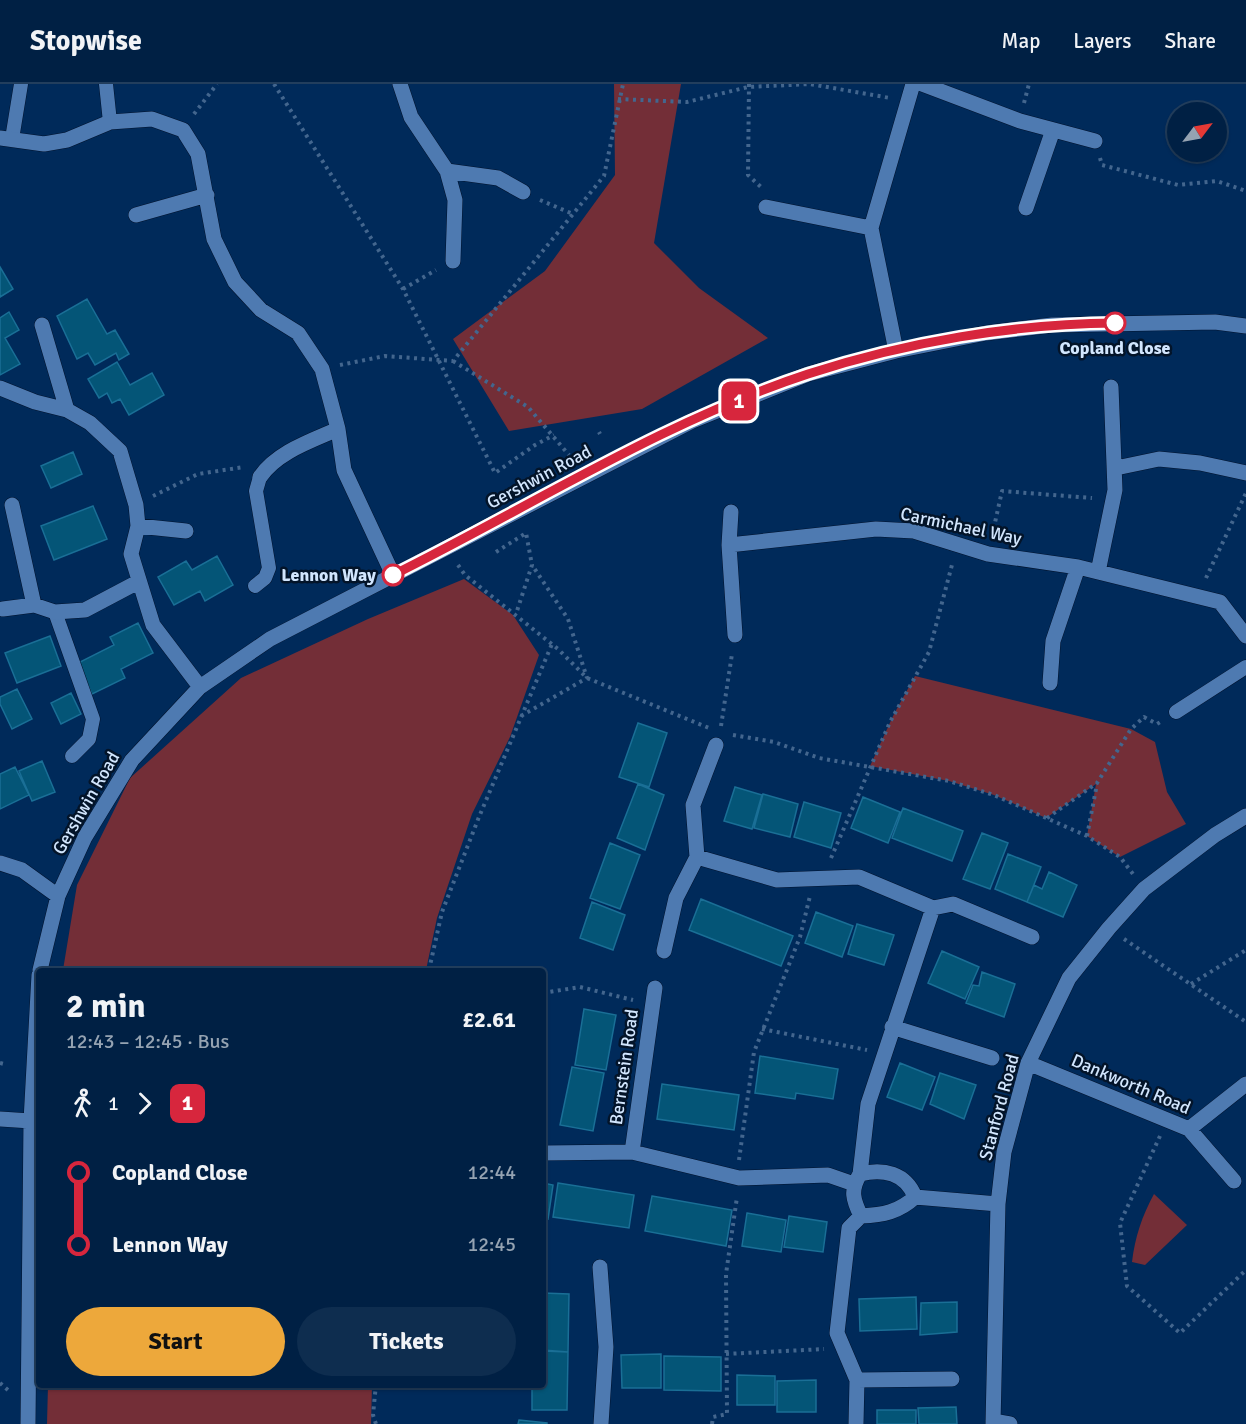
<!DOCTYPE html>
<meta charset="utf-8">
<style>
:root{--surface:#002044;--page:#0e2d4f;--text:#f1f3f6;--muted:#95a3b2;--line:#223e5d;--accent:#eda83b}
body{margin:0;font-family:Signika,sans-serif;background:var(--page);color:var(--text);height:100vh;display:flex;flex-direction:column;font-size:22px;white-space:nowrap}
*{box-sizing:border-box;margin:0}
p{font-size:20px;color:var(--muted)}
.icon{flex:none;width:33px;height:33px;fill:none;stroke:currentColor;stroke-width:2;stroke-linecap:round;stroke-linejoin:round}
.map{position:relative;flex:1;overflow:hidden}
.panel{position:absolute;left:36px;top:884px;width:510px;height:420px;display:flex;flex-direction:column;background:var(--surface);border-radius:6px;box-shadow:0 2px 4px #0004,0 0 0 2px var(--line)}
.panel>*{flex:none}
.badge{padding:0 12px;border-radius:9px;font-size:21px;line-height:39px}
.needle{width:39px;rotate:58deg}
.buttons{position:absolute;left:1167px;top:18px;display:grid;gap:12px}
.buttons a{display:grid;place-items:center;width:60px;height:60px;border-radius:50%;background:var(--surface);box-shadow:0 2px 4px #0004,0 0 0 2px var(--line);font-size:30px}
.map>.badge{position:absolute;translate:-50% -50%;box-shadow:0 0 0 3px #fff}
.legs{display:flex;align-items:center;gap:9px;height:66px;padding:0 30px;font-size:20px}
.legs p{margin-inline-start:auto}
.headline{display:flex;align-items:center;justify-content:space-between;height:102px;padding:0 30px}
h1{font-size:33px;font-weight:700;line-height:45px}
.action{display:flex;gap:12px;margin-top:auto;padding:12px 30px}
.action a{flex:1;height:69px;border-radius:36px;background:var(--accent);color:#111;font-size:24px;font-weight:700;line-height:69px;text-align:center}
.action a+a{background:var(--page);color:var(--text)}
ul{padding:0 30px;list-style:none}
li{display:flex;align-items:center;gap:21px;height:72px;font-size:22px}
li i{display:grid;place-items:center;width:9px;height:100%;margin:0 8px;background:currentColor}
li i::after{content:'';width:15px;height:15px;margin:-8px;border:4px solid;border-radius:50%;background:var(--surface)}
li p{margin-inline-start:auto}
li:first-child i{background:linear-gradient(#0000 50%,currentColor 0)}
li:last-child i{background:linear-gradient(currentColor 50%,#0000 0)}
header{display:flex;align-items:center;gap:36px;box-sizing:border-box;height:84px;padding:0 30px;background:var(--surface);border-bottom:2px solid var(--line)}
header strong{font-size:28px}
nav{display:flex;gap:33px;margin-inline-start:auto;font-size:21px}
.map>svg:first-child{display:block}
</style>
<header>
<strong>Stopwise</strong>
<nav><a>Map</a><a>Layers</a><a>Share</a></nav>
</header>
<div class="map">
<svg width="1246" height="1340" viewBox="0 0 1246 1340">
<rect width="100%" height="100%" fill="#002a5a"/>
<path fill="#732e37" d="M614,0h67l-27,159 45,45 69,50 -126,71 -133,22 -56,-92 92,-68 70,-96z
M464,495l49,36 26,40 -29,82 -38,77 -35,104 -11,52h-363l14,-85 53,-107 111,-100 127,-59z
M915,592l216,53 24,13 12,50 19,32 -66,33 -33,-21 9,-52 -50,34 -52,-23 -45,-14 -79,-15 24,-52z
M1154,1110l33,31 -42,40 -13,-3c3,-25 10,-46 22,-68z
M48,1301h324l-1,39h-324z"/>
<path fill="#045577" stroke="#1a6f96" stroke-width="1.5" d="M0,183l13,22 -13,8z
M87,215l20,35 8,-4 14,24 -10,6 -3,-7 -21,12 -7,-12 -11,6 -20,-43z
M9,228l10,18 -14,8 15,26 -20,11v-57z
M117,278l13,23 22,-12 12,22 -35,20 -9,-16 -8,4 -5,-10 -8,5 -11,-19z
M73,368l9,22 -31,14 -10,-22z
M93,422l14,33 -53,21 -13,-34z
M217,472l16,29 -28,16 -5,-10 -26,14 -16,-28 28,-16 6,9z
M138,539l15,30 -32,16 4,9 -33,16 -14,-31 36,-18 -4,-8z
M50,552l11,30 -44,17 -12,-30z
M17,605l15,30 -20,10 -12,-25v-7z
M71,609l10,21 -20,10 -10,-21z
M638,639l29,10 -18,54 -30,-10z
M42,677l13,31 -23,9 -13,-30z
M15,683l14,28 -29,14v-35z
M638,700l26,11 -19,55 -28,-12z
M735,703l27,8 -10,34 -28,-8z
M763,710l35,10 -8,33 -36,-9z
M863,713l37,15 -12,31 -37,-15z
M804,718l37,11 -10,35 -37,-11z
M903,724l60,23 -11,30 -60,-23z
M982,749l26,10 -18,46 -27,-10z
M610,759l30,12 -20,54 -30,-11z
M1008,770l33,13 -14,35 -32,-13z
M1049,788l28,13 -14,32 -36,-15 7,-17 8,4z
M701,815l92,37 -12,30 -92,-36z
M592,818l33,13 -12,35 -33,-12z
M816,828l37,14 -11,31 -37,-14z
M857,840l37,11 -10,30 -36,-11z
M942,867l37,16 -14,32 -37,-16z
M982,888l33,12 -11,33 -38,-14 7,-18 6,1z
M584,925l32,6 -10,55 -31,-5z
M760,972l78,13 -5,30 -37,-6 -1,6 -40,-6z
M900,979l35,14 -13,33 -35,-13z
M572,983l32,6 -11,58 -33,-6z
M940,989l36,12 -12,34 -34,-15z
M662,1000l77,11 -5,35 -77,-11z
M543,1099l10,2 -5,34 -5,-1z
M558,1099l76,12 -5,33 -76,-11z
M652,1112l80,14 -6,36 -81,-15z
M747,1129l39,7 -5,32 -39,-6z
M789,1132l38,6 -4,30 -39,-5z
M543,1209l26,1 -1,58 -25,-2z
M916,1213l1,32 -57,2 -1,-32z
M957,1218v30l-37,3 1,-32z
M543,1267l25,1 -1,58h-35v-26h11z
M661,1270v34h-39l-1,-33z
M664,1272l57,1v34l-57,-1z
M737,1291l38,1v29h-38z
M816,1296v32h-39v-31z
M956,1323l1,17h-38l-1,-16z
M877,1326h39v14h-39z
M519,1336l28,3v1h-29z"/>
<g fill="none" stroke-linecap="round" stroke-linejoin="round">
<g stroke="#01132d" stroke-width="15">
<path id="lane" d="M106,0l4,38
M12,55l9,-55
M255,502l10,-8 4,-10 -13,-77 4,-14
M55,528l38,107 -4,20 -17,17
M1176,628l70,-45"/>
</g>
<g stroke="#01132d" stroke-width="16">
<path id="street" d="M400,0l11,33 36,54 8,29 -2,61
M922,0l98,37 75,20
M0,54l44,6 23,-4 43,-18 42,-3 31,11 15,24 16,85 21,43 26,28 37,23 24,36 16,60 6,41 49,105
M447,87l51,7 25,14
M766,123l105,21
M1026,124l27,-78
M136,131l71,-20
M42,241l25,85
M896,267l-25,-123 42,-144
M0,304l35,14 32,8 23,13 30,28 16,54 2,21 -7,28 22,71 47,62
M1116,384l43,-9 41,4 46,10
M260,393c17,-25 51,-36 78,-48
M12,421l22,100
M731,428l-2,33 6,90
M138,442l48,5
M729,461l147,-16 38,2 74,23 90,13 142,35 26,34
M1098,488l17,-82 -4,-103
M3,525l31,-4 21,7 30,-2 53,-28
M1050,599l3,-42 25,-74
M697,773l80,23 82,-3 74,31 20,-4 79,33
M0,779l22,7 36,26
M664,867l12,-53 21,-41 -4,-52 23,-60
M40,886l18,-74 27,-59 47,-77 68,-73 70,-48 422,-218 116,-47 88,-23 90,-18 66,-8 163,-3 31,4
M655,904l-23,164 107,26 89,-3 26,9
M892,943l100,31
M1028,979l161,66 45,52
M0,1035l31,2
M1189,1045l57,-45
M543,1069l89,-1
M860,1090l8,-70 65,-196
M915,1113c-9,-24 -32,-29 -55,-23 -10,16 -7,26 1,42 22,-1 38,-4 54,-19l83,7
M600,1183l6,80 -5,77
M857,1296l95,-1
M993,1337l17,3
M28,1340l3,-303 8,-146
M856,1340l1,-44 -20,-47 12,-105 12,-12
M993,1340l5,-220 6,-52 24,-89 41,-85 40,-50 35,-39 71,-54 31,-19"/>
</g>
<path stroke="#43668e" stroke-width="4" stroke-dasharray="3 4.5" stroke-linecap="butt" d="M274,0l129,205 92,184 40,-28 19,-10
M749,0l-1,91 14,13
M618,15l69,3 61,-15 62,-3 80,14
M1024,19l5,-19
M194,30l23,-30
M1100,74l2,7 76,20 39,-4 29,10
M540,116l33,14
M403,205l33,-19
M453,277l75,46 41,48
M340,281l45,-9 68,5 151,-185 19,-92
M599,348l1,2
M153,412l45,-22 46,-7
M992,452l10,-45 90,7
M496,468l30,-19 6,32 -16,49
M458,481l7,10 93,74 29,29 122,50
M1206,494l40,-85
M521,632l66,-38 -19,-59 -36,-54
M721,642l11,-72
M733,651l41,7 45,16 130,23 45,14 93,41 33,21 13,17
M1047,734l50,-35 34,-54 13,-12 13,7 5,-3
M1087,752l10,-52
M831,774l59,-136 39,-70 24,-91
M1124,855l122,83
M429,886l13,-58 37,-95 73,-173
M1191,900l55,-34
M543,909l37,-6 53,13
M762,945l105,21
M0,979l4,1
M1160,1052l-40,87 7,63 53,47 66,-63
M739,1076l15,-108 46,-115 10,-41
M726,1270l98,-5
M0,1299l8,7
M376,1300l-3,31 3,9
M712,1340l1,-7 14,-3 -1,-140 11,-77"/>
<use href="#lane" stroke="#4e7ab1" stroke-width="14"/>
<use href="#street" stroke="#4e7ab1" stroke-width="15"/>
</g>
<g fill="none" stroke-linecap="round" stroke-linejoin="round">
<g stroke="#fff" stroke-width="14">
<path id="line-1" d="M393,491c137,-68 269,-153 415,-201 98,-32 205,-50 307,-51"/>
</g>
<use href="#line-1" stroke="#d7263d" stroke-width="9"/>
</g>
<g fill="#fff" stroke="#d7263d" stroke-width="3">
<circle cx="1115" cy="239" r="10"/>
<circle cx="393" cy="491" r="10"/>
</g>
<g text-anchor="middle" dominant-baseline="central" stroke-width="5" stroke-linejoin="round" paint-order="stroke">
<g font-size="18" font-weight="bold" fill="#d2e6fe" stroke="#031429">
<text x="1115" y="264">Copland Close</text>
<text x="376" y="491" text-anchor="end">Lennon Way</text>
</g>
<g font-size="18" fill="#d2e6fe" stroke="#031429">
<text transform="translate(539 393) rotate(-28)">Gershwin Road</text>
<text transform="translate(961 442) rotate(12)">Carmichael Way</text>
<text transform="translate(86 719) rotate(-60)">Gershwin Road</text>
<text transform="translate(624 983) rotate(-82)">Bernstein Road</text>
<text transform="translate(1131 1000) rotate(23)">Dankworth Road</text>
<text transform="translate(999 1023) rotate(-75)">Stanford Road</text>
</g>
</g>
</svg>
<div class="buttons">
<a><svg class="needle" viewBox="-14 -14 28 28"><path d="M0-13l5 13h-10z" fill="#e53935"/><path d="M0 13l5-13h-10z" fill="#95a3b2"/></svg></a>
</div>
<b class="badge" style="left:739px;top:317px;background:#d7263d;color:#fff">1</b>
<section class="panel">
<div class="headline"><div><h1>2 min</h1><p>12:43 – 12:45 · Bus</p></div><b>£2.61</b></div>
<div class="legs"><svg class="icon" aria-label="walk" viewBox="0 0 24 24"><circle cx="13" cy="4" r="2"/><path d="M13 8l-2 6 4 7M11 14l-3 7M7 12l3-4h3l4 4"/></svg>1<svg class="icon" aria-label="forward" viewBox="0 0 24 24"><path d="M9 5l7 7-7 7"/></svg><b class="badge" style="background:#d7263d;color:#fff">1</b></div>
<ul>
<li><i style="color:#d7263d"></i><b>Copland Close</b><p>12:44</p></li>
<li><i style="color:#d7263d"></i><b>Lennon Way</b><p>12:45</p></li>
</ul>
<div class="action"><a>Start</a><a>Tickets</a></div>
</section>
</div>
